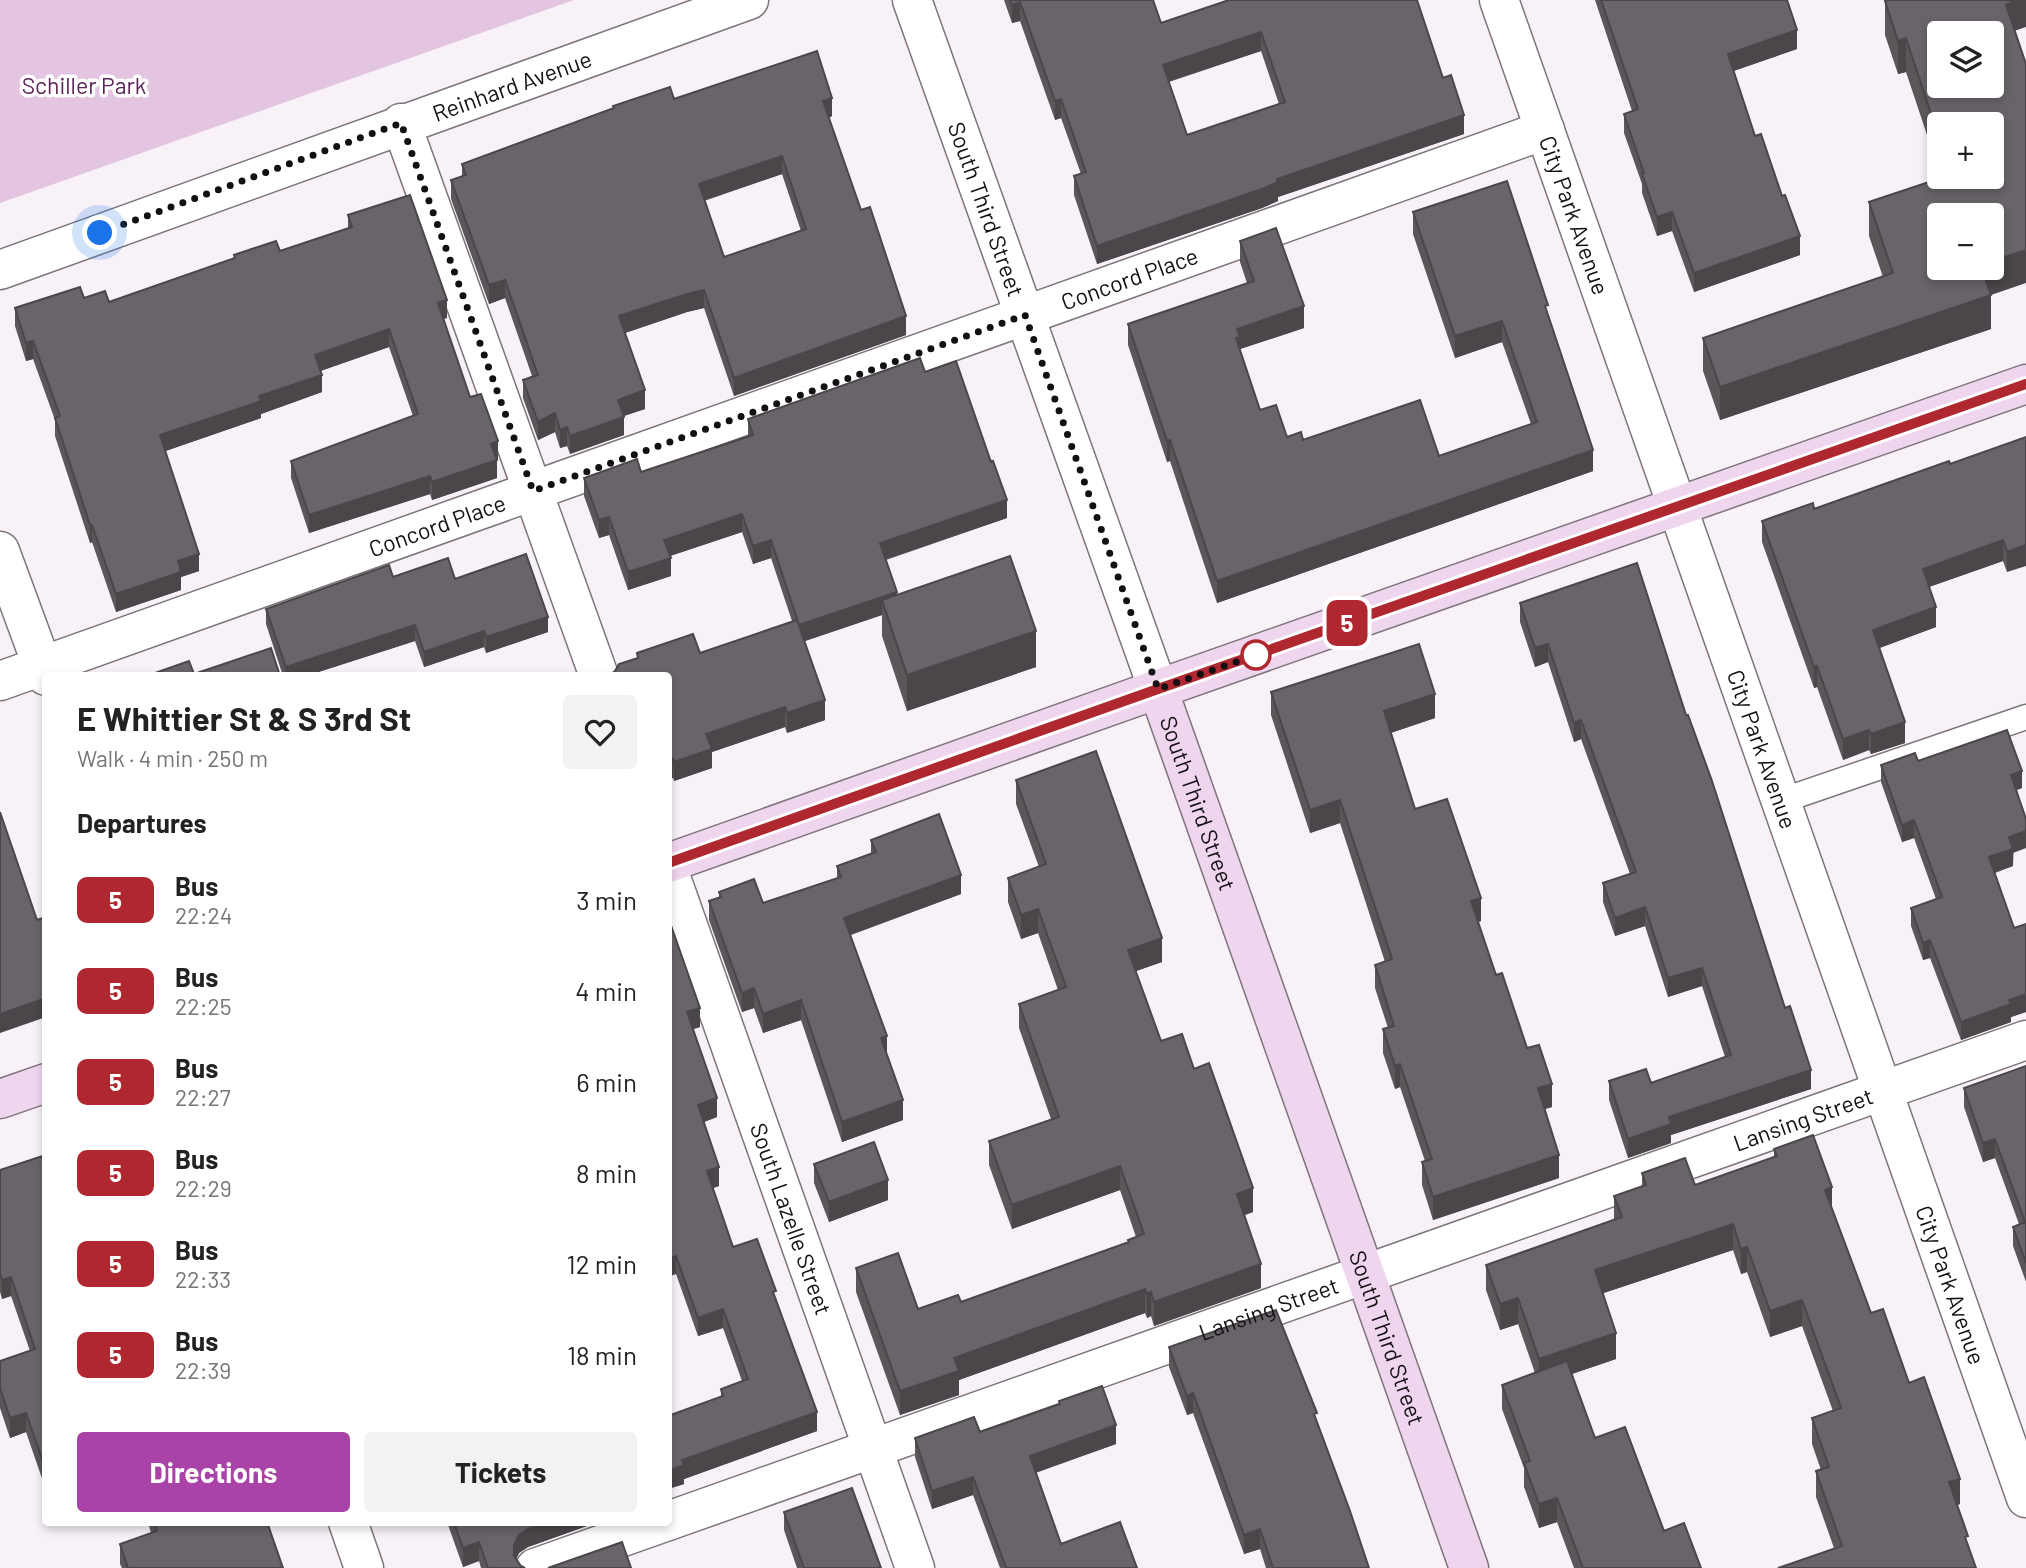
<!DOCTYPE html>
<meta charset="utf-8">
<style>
:root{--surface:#fff;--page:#f2f2f2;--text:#222;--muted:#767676;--accent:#a943a7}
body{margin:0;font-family:Barlow,sans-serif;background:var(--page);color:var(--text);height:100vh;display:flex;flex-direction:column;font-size:26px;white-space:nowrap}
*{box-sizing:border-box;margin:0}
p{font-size:23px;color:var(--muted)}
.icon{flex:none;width:38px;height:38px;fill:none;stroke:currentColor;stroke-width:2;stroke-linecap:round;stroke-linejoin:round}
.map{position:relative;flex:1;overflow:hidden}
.drawer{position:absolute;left:42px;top:672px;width:630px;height:854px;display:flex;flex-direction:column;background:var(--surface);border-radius:7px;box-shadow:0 4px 10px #0003}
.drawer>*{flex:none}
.badge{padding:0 14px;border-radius:10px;font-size:24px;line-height:46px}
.controls{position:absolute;left:1927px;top:21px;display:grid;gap:14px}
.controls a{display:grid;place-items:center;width:77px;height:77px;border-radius:7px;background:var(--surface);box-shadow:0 4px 10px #0003;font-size:35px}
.you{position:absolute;width:35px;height:35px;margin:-18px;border:5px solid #fff;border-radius:50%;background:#1a73e8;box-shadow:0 0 0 10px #1a73e833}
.map>.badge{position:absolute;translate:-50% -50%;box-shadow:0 0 0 4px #fff}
h2{padding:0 35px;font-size:26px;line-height:63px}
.round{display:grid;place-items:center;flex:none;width:74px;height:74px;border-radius:7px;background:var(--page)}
.head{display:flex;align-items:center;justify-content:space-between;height:119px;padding:0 35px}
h1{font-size:33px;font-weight:700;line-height:52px}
.cta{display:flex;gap:14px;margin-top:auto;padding:14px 35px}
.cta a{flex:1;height:80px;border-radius:7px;background:var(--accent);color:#fff;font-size:28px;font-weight:700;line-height:80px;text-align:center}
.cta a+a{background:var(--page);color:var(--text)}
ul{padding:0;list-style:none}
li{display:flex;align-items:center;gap:21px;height:91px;padding:0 35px}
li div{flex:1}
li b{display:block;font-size:26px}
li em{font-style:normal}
li .badge{min-width:77px;font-weight:700;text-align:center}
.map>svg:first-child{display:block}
</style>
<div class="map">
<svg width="2026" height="1568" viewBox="0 0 2026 1568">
<rect width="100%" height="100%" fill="#f8f1f8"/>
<path fill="#e3c4e1" d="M0,0h574l-574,203z"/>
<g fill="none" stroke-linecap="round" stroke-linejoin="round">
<g stroke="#7c767b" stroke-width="27">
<path id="lane" d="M1781,801l245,-84"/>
</g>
<g stroke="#7c767b" stroke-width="41">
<g id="street">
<path id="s1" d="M912,0l246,689"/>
<path id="s2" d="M1499,0l527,1498"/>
<path d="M401,123l198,553"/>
<path id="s3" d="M0,270l749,-270"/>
<path d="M0,551l46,125"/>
<path id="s4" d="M0,681l1545,-551"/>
<path id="s5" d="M668,869l247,699"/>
<path id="s6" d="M668,1521l1358,-481"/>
<path d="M348,1522l16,46"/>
<path d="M535,1568l130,-46"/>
</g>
</g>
<g stroke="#7c767b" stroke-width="41">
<g id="secondary">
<path id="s7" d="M1158,689l311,879"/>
<path d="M668,863l490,-174 868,-305"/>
<path d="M0,1099l46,-16"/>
</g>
</g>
<use href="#lane" stroke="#fff" stroke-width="24"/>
<use href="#street" stroke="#fff" stroke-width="38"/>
<use href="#secondary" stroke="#f0d5ef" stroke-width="38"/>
</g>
<path fill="#5a565a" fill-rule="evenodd" d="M1004,0h149l8,23 68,-23 214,78 21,56 -186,63v4l-16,7 -165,56 -23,-69v-19l7,-2 -20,-56 -6,2 -35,-99 -8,2zM1261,51l18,53 -92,31 -18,-53z
M1595,0h192l10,49 -64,22 22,65 45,119 -106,37 -22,-61 -15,5 -15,-43v-9l-18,-51v-19l8,-3z
M1885,1l130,29 -24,265v34l-271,91 -17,-49v-33l180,-61 -14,-41v-34l72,-24v-1h51l-53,-53v47l-33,-99 -8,2 -13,-39z
M674,99l158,17 -3,2 32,92 45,125 -172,61 -30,-88 -17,4 -62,21 20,76 -22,7 1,19 -54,19 -3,-8 -7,2 -5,-16 -17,8 -15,-42v-18l9,-4 -27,-78 -16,6 -38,-105v-19l11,-3v-13l151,-55v-3zM782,174l19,57 -77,26 -20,-56z
M1413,212l135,103 45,156 -376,132 -47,-142 -3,1 -39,-117v-21l119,-41 -7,-21v-21l64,87 -64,21 20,61 27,27 16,3 136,16 92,-32 -29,-82 -47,16 -42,-124z
M348,215l99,103 -4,1 27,78 28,62 -2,1 1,18 -65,22 -2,-6 -121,39 -18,-55v-17l122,-45 -24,-69 -69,24 2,21 -61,22v4l-96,33 34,120 -18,6v13l-65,22 -24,-70 -2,1 -35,-107v-16l-22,-61 -7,2 -11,-35v-18l69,-10 25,4 125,-43v-4l46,-4 68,-23z
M925,372l82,146 -121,42 11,35 139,72 -129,44 -25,-75v-21l-77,26 20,79 -38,13 -2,-6 -73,25v16l-38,13 -37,-123v-5h63l92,-32 -21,-63 -18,6 -11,-32 -72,24 1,20 -43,14 -19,-55 -10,3 -15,-42v-18l57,-6 107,-36v-17z
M2026,437l-19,135 -4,-11 -74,26 7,40 -56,21 25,95 -34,11 -2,-4 -26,10 -26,-73 -3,1 -52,-146v-21l52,-12 136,-45z
M393,577l62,2 93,53 -62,21 -2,-6 -60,20 -9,-26 -109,35h-23l-17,-52v-15z
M1520,603l166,112 125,374 -140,46v8l-43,15 -19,-58v-19l42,2 74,-26 -23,-71 -34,11 -23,-71 -30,10 -12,-34v-19l27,-9 -49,-135 -7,3 -26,-80 -13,5 -15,-45z
M1271,692l164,26 -44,15 24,76 66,112 -3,1 18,53 56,132 -7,2 14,69 -126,42 -11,-35v-23l3,-1 -25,-74 -5,2 -12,-36v-24l5,-1 -13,-40v-23l10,-3 -45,-139 -30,10 -39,-118z
M1918,761l104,27 -6,2 -3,76 -18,7 19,55 12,-4v88l-15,5v5l-50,18 -31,-82 -7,2 -12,-34v-18l25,-9 -22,-61 -12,4 -21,-60v-17z
M1016,780l146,182 -27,9 26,70 33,28 59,143 -9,3 17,73 -107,38 -3,-10 -4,2 -2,-5 -186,67v15l-59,20 -44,-123v-24l62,41 43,-7 167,-59v-3l8,-3 -16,-47 -108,39 -23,-64v-24l62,-22 -32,-91v-24l39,-14 -20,-57 -17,6 -13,-37v-24l31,-11 -23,-63z
M871,840l90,54 -110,41 36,120 16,65 -61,22 -41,-122 -38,13 -9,-25 -12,4 -33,-92v-19l10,-3v-6l44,11 74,-25v-12l34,-13z
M668,917l32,110 -7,2 24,88 -13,5 15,64 -6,2 20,59 43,51 41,133 -133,48v5l-16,5v-73l53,-19v-8l21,-8 -19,-53 -25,8 -22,-62z
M2026,1066v216l-13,-36v-19l6,-3 -24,-66 -12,4 -19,-55v-19z
M1774,1149l58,60 39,104 38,70 51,121 -126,44 -18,-51v-26l5,-1 -9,-26v-26l21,-7 -31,-85 -32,11 -23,-65 -6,2 -8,-24 -130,43 13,66 -44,15 23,64 69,93 37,37h-127l-17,-46 -18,6 -15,-41v-19l-22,-59v-24l33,-12 -17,-49 -18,6 -14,-40v-25l128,-45v-24l28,-10v-13l53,12 79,-28z
M46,1155v335l-20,-58 -16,6 -10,-30v-47l30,-10 -19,-55 -9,3 -2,-7v-122z
M814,1164l74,36 -59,22 -15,-39z
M1169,1347l148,74 52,147h-103l-6,-19 -16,5 -51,-141 -6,2 -18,-48z
M1059,1401l57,43 -81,28 26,72 76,24h-137l-27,-73 -41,14 -17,-52v-19l65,-6 79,-27z
M784,1512l97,56h-84l-13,-38z
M148,1522h119l16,46h-161l-2,-4v-20l31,-11z
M447,1522h151l-70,25 -9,6 -3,6 5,7 4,2h-44l-2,-7 -16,6z"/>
<path fill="#4a464a" d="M2009,0h17v27l-15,5 -5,-27z
M1020,2v19l-8,2v-18z
M1797,30v19l-69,24v-19z
M1261,32v19l-98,32v-18z
M1906,38v34l-8,2v-33z
M832,98v18l-9,4v-19z
M1061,99v19l-6,2v-19z
M1464,115v19l-186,63v4l-16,7 -165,56v-18l180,-67z
M782,156v18l-83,28v-18z
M1672,212v19l-15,5v-19z
M1800,236v19l-106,37v-19z
M2026,250v33l-35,12v34l-271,91v-33l261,-119h11v-7z
M505,280v18l-16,6v-19z
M704,290v18l-17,4 -68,23v-19l68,-22z
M447,300v18l-9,3v-18z
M1304,306v22l-64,21 -4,-11 1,-9z
M906,316v19l-172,61v-18z
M1502,321v21l-47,16v-22z
M389,329v18l-74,26v-18z
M33,341v18l-7,2v-18z
M322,375v17l-61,22v4l-101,35v-18l99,-39z
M645,390v19l-27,9v-18z
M555,413v19l-17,8v-18z
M624,417v18l-54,19v-18z
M567,427v19l-7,2v-18z
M1170,440v21l-3,1v-21z
M498,441v18l-7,3v-18z
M1593,450v21l-376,132v-22z
M497,460v18l-65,22v-18z
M430,476v18l-121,39v-18z
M1007,500v18l-127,43v-18z
M742,514v18l-78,26v-18z
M609,517v18l-10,3v-18z
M90,525h2v17l-2,1z
M771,540v18l-18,6v-18z
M2003,540v21l-80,28v-20z
M2026,545v21l-19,6v-20z
M199,554v17l-18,6v13l-65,22v-18l62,-33z
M671,558v18l-43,14v-18z
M897,592v18l-15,-10v15l-83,28v-18z
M1936,607v20l-63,23v-20z
M548,617v15l-62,21v-16z
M415,625v16l-109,35h-20v-9z
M484,631v16l-60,20v-15z
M1036,631v36l-129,44v-36z
M1548,644v18l-13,5v-19z
M1817,666v21l-3,1v-21z
M1435,694v24l-51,17v-24z
M825,700v20l-38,13v-20z
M785,707v20l-73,25v16l-38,13v-19l32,-28z
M1581,720v19l-7,3v-19z
M1905,722v21l-34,11v-20z
M1869,730v20l-26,10v-21z
M673,759v19l-5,2v-20z
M2022,771v17l-11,4v-17z
M1340,800v23l-30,10v-23z
M1914,820v18l-12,4v-17z
M2026,831v17l-13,5v13l-24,8v-17l20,-20z
M961,875v19l-117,43v-19z
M1481,898v23l-10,3v-23z
M1645,907v19l-30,10v-18z
M1038,909v24l-17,6v-24z
M1162,938v24l-34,12v-24z
M1930,940v18l-7,2v-17z
M1702,968v18l-34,11v-19z
M754,988v20l-12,4v-19z
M2026,994v18l-15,5v5l-50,18v-18l48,-22z
M46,998v19l-46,16v-19z
M801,1000v20l-38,13v-19z
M700,1008v19l-13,4v-19z
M887,1036v19l-6,-17z
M1400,1064v23l-5,2v-23z
M1811,1070v19l-140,46v8l-43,15v-19l41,-22z
M1552,1084v23l-14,4v-23z
M717,1098v19l-19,7v-19z
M903,1100v20l-61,22v-20z
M1995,1139v19l-12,4v-19z
M1559,1155v23l-126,42v-23z
M1120,1166v24l-108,39v-24z
M719,1167v19l-12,4v-19z
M888,1180v20l-59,22v-20z
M1832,1187v26l-7,-23z
M1253,1188v24l-16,6v-24z
M1733,1224v26l-138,46v-26z
M1747,1247v25l-6,2v-25z
M676,1256v18l-8,3v-18z
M1261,1264v24l-107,38v-24z
M11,1277v19l-9,3v-19z
M1145,1289v24l-186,67v15l-59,20v-24l54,-33z
M1151,1292v24l-4,2v-24z
M1518,1298v26l-18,6v-26z
M1802,1300v26l-32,11v-26z
M723,1309v19l-25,8v-18z
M1616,1333v26l-77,26v-26z
M1193,1393v20l-6,2v-19z
M817,1412v19l-133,48v5l-16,5v-18l14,-11z
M26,1413v19l-16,6v-20z
M1116,1425v19l-86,31v-19z
M973,1477v18l-41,14v-18z
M1960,1479v25l-11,4v-26z
M1557,1498v24l-18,6v-24z
M545,1522h53l-70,25 -9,6 -5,10v-18l5,-10 9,-6z
M1260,1529v20l-16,5v-19z
M479,1542v19l-16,6v-19z"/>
<path fill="#696469" stroke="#4a464a" stroke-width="2" fill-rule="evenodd" d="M1010,0h143l8,23 68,-23h188l26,78 8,-3 13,40 -187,64 1,3 -16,7 -165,57 -23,-70 12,-4 -25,-73 -6,2 -35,-99 -8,3zM1261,32l24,70 -98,33 -24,-70z
M1601,0h186l10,30 -69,24 27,82 6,-2 21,62 3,-1 15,41 -106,37 -22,-61 -15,5 -15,-43 2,-1 -20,-59 14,-5z
M1888,0h122l1,3 -5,2 20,59v186l-34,11v-46h-53v53h42l10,27 -271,92 -17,-49 190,-65 -24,-71 75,-25h48v-53h-53v14l-33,-100 -8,3 -13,-40zM1939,33h53v53h-53z
M817,51l15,47 -9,3 38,109 9,-3 36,109 -172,62 -30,-88 -17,4 -68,22 26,74 -27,10 6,17 -54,19 -3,-9 -7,3 -5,-17 -17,9 -15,-42 15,-5 -33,-95 -16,5 -38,-105 15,-5 -4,-11 152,-56 -1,-2 57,-19 4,12zM782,156l24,73 -82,28 -25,-73z
M1507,181l41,124 -3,1 48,144 -376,131 -47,-141 -3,1 -39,-117 126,-43 -14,-40 36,-13 28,78 -67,23 3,8 -4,1 24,72 16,-5 11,32 14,-5 2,8 117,-40 19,56 98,-34 -35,-101 -47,15 -42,-124z
M410,195l37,105 -9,3 32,94 11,-3 17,47 -7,3 6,16 -65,22 -2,-6 -121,39 -18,-54 127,-47 -29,-85 -74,26 7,20 -63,21 2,5 -101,34 39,119 -21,7 3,11 -65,22 -24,-69h-2l-35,-107 5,-2 -27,-75 -7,2 -11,-35 65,-21 4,11 21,-7 4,11 126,-44 -1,-3 42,-14 4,10 72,-24 -4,-12z
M920,358l5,14 31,-11 35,101 2,-1 14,39 -127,43 17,49 -98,33 -28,-85 -18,6 -11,-32 -78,26 7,18 -43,14 -19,-55 -10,3 -15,-42 53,-19 4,13 112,-37 -5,-16z
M2026,437v108l-19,7 -4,-12 -80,29 13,38 -63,23 32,92 -34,12 -2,-4 -26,9 -26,-73 -3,1 -52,-146 51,-18 1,6 135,-48 1,3z
M526,554l22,63 -62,20 -2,-6 -60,21 -9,-27 -129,42 -20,-58 123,-44 4,12 55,-19 7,21z
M1010,556l26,75 -129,44 -25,-75z
M1637,563l49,152h2l24,66 73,227 5,-2 21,64 -142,47 2,7 -43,15 -19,-58 37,-12 5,14 80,-28 -29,-87 -34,10 -23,-71 -30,11 -12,-35 33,-11 -55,-152 -7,3 -26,-79 -13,4 -15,-45z
M797,620l28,80 -38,13 -2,-6 -79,27 6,15 -38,13 -1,-3 -5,1v-84h-59l6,-5 4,-7 19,-6 -1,-5 56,-19 7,19z
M1419,644l16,50 -51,17 31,98 32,-10 34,99 -10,3 25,74 6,-2 25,75 12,-3 13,39 -14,4 21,67 -126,42 -11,-35 10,-3 -32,-95 -5,2 -12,-37 11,-3 -19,-61 17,-6 -52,-159 -30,10 -39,-118z
M271,648l9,28h-127l-1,-2 37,-13 5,13z
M2007,730l15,41 -11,4 15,44v12l-17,6 4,12 -24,8 25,71 12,-4v70l-17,6 2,4 -50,18 -31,-82 -7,3 -12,-35 31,-11 -28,-77 -12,5 -21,-60 34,-12 3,8z
M1096,751l66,187 -34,12 33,91 21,-7 12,35 15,-6 44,125 -16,6 24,70 -107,38 -3,-10 -4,2 -2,-5 -191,69 5,13 -59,20 -44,-123 42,-15 20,56 40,-14 3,7 168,-60 -1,-2 16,-6 -24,-68 -108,39 -23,-64 70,-24 -40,-113 47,-17 -28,-78 -17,6 -13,-37 38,-14 -30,-84z
M0,812l37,108 9,-3v81l-46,16z
M939,814l22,61 -117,43 43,118 -6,2 22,62 -61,22 -41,-122 -38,14 -9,-26 -12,5 -33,-92 12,-4 -2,-5 35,-13 9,24 78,-26 -4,-11 39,-14 -5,-12z
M668,917l32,91 -13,4 30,86 -19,7 21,62 -12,4 26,76 24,-8 19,52 -3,1 44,120 -135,48 2,5 -16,6v-55l55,-20 -2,-7 27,-10 -25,-70 -25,9 -22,-62 -8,3z
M2026,1066v197l-13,-36 12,-5 -30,-83 -12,4 -19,-55z
M1813,1135l19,52 -7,3 46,123 12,-4 26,74 15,-6 36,102 -11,3 19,54 -3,1 11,31h-198l64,-22 -26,-75 13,-4 -17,-49 29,-10 -39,-108 -32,11 -23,-64 -6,2 -8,-25 -138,46 21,63 -77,26 -21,-61 -18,6 -14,-39 136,-48 -8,-21 32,-11 -4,-12 43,-15 10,27 82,-29 -3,-7z
M874,1142l14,38 -59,22 -15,-38z
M46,1155v315l-20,-57 -16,5 -10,-30v-27l35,-12 -24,-72 -9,3 -2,-8v-102z
M1276,1310l41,103 -3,1 36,97 19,57h-96l-13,-39 -16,6 -51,-142 -6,3 -18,-49z
M1567,1361l28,77 30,-11 39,104 20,-8 17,45h-118l-26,-70 -18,6 -15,-41 6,-2 -28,-76z
M1102,1386l14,39 -86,31 31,88 59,-22 17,46h-131l-33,-91 -41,14 -17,-53 59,-21 6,15 80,-28 -1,-3z
M852,1488l29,80h-77l-20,-56z
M154,1522h113l16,46h-155l-8,-24 37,-13z
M454,1522h91l-17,7 -9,6 -5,10v11l7,10 4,2h-37l-9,-26 -16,6z
M622,1542l9,26h-83z"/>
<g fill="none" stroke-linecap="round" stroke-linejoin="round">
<g stroke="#fff" stroke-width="16">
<path id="line" d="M668,863l490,-174 868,-305"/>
</g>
<use href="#line" stroke="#af272f" stroke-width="10"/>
<path stroke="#121012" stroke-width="7" stroke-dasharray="0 12.6" d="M100,233l301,-110 132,368 492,-176 133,374 104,-36 -6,2"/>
</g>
<circle fill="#fff" stroke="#af272f" stroke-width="3.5" cx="1256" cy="655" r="14"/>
<g text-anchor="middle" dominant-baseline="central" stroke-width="7" stroke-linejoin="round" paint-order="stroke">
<g font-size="23" fill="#121012" stroke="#fff">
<text stroke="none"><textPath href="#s3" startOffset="544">Reinhard Avenue</textPath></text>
<text stroke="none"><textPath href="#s1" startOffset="222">South Third Street</textPath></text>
<text stroke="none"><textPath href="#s2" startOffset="228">City Park Avenue</textPath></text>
<text stroke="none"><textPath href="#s4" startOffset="1199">Concord Place</textPath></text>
<text stroke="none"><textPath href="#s4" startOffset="464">Concord Place</textPath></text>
<text stroke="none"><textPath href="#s2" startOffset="794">City Park Avenue</textPath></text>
<text stroke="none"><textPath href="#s7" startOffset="121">South Third Street</textPath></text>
<text stroke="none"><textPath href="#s6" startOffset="1204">Lansing Street</textPath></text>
<text stroke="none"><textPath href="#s5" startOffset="371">South Lazelle Street</textPath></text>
<text stroke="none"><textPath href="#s2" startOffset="1362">City Park Avenue</textPath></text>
<text stroke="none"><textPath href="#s6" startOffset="637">Lansing Street</textPath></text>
<text stroke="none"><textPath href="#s7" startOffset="688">South Third Street</textPath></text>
</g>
<g font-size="23" fill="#5a2459" stroke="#fff">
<text x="84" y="85">Schiller Park</text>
</g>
</g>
</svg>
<div class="controls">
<a><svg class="icon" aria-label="layers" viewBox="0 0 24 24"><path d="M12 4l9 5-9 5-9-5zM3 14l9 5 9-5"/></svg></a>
<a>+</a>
<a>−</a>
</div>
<div class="you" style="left:100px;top:233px"></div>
<b class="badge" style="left:1347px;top:623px;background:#af272f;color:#fff">5</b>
<section class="drawer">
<div class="head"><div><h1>E Whittier St &amp; S 3rd St</h1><p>Walk · 4 min · 250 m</p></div><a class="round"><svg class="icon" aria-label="heart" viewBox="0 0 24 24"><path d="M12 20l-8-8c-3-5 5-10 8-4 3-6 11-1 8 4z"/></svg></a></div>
<h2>Departures</h2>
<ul>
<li><span class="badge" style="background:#af272f;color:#fff">5</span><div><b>Bus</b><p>22:24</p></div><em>3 min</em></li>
<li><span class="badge" style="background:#af272f;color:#fff">5</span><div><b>Bus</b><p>22:25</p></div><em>4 min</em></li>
<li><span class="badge" style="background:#af272f;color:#fff">5</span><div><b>Bus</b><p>22:27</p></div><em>6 min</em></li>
<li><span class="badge" style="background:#af272f;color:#fff">5</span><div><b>Bus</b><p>22:29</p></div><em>8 min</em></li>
<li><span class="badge" style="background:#af272f;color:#fff">5</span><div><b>Bus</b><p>22:33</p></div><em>12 min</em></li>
<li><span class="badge" style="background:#af272f;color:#fff">5</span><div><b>Bus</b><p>22:39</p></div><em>18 min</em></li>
</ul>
<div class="cta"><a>Directions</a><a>Tickets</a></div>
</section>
</div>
